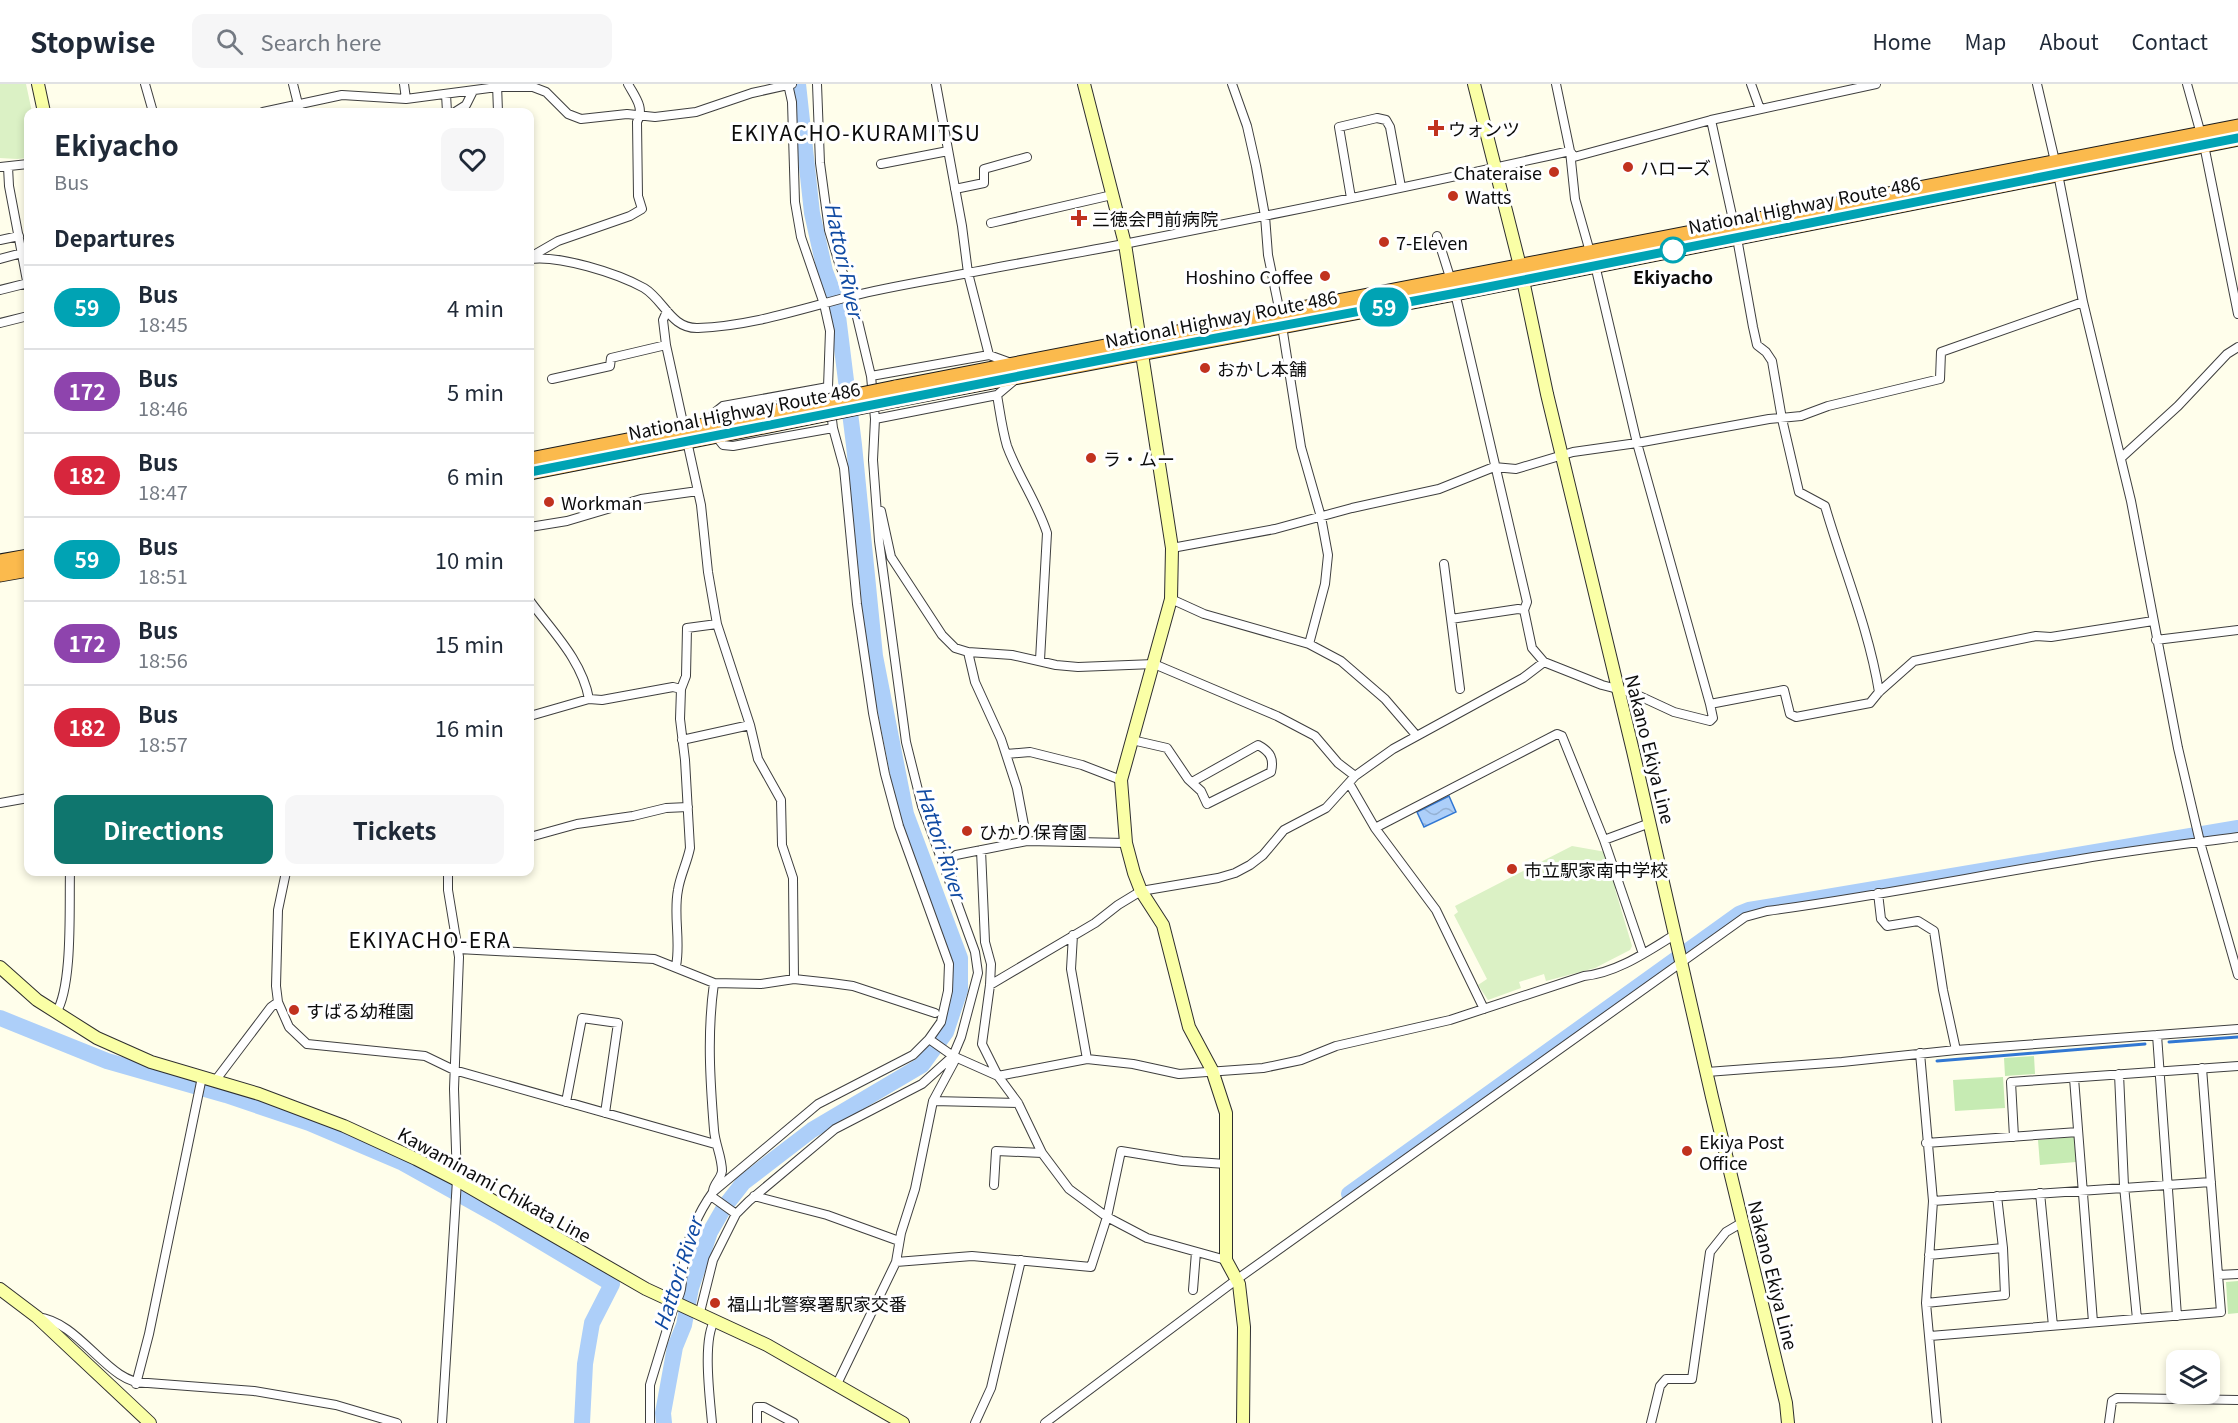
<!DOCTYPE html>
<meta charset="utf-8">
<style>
:root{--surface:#fff;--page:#f6f6f7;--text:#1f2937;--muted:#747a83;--line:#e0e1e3;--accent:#0f766e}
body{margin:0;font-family:Georgia,"Noto Sans JP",serif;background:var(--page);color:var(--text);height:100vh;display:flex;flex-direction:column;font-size:22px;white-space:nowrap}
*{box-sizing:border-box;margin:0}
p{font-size:20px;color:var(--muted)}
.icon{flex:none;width:33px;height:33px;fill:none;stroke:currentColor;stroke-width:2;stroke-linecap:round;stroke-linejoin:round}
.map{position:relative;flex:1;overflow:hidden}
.details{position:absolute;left:24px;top:24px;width:510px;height:768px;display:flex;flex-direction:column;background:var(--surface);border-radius:12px;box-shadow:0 3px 9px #0003}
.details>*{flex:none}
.badge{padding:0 12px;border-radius:20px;font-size:21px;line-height:39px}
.fabs{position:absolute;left:2166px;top:1266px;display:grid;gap:12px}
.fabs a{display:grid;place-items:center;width:54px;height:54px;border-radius:12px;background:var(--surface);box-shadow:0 3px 9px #0003;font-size:30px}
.map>.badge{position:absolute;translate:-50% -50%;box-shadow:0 0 0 3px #fff}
h2{padding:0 30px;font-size:22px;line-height:54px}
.round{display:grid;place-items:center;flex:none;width:63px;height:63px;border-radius:12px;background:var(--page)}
.overview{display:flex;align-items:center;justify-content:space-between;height:102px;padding:0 30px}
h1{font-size:28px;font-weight:700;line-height:45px}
.button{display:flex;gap:12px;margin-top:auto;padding:12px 30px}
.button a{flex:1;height:69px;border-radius:12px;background:var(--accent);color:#fff;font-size:24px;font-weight:700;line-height:69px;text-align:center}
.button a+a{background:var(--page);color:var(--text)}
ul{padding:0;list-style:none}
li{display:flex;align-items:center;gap:18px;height:84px;padding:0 30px;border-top:2px solid var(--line)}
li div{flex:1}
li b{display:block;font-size:22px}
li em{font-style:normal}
li .badge{min-width:66px;font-weight:700;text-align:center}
header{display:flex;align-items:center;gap:36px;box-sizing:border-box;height:84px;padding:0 30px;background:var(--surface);border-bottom:2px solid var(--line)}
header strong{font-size:28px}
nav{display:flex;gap:33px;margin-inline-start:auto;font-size:21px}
.search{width:420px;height:54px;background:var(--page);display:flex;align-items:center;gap:15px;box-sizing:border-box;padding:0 21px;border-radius:12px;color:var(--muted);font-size:22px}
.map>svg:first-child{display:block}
</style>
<header>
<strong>Stopwise</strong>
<div class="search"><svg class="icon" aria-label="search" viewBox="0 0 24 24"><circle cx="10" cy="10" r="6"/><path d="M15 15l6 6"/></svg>Search here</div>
<nav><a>Home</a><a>Map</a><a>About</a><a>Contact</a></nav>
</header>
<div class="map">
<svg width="2238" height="1339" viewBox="0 0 2238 1339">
<defs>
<pattern id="water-waves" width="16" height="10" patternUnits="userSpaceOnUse" patternTransform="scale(1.5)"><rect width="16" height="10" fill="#adcff9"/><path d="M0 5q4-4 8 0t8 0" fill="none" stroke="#94b1d4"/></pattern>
</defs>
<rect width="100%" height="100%" fill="#fffeeb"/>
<path fill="#c6ebb3" d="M2034,972l1,18 -30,2 -1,-18z
M2003,993l2,31 -50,3 -2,-31z
M2074,1053l2,25 -36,3 -2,-25z
M2238,1197v32l-10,1 -2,-32z"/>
<path fill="#dbf1c5" d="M0,0h26l6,28h-4v46l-11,1 -17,-1z
M1572,762l34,6 14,34 -5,3 17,57 -2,4 -35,18 -49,13 -2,-7 -25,8 2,6 -33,12 -10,-15 9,-6 -33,-64 4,-3 -3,-6z"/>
<path fill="url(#water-waves)" stroke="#3177d3" stroke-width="1.5" d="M1449,712l7,16 -32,15 -7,-15z"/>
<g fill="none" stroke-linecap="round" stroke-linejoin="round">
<path stroke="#3177d3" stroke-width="3" d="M2169,958l69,-5
M1937,977l208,-17"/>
<path stroke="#adcff9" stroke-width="16" d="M0,934l107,43 119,34 83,28 94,40 95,53 114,68 -20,39 -7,41 -3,59
M1349,1110l390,-280 10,-4 489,-82
M664,1339l-1,-10 12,-66 9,-22 7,-37 19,-56 15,-26 18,-23 69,-53 110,-65 24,-33 14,-42v-32l-54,-144 -31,-158 -21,-211 -18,-145 -11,-29 -13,-58 -14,-129"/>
<g stroke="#3f3f3f" stroke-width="10">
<path id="street" d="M145,0l8,28
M293,0l7,28
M404,0l2,15
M497,0l1,28
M936,0l26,142 6,47 21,82 22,8
M1232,0l15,42 9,40 9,50 3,39 12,58 21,134 20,70 7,38 -3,29 -16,60
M1556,0l14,67 5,48 15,53
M1751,0l9,25
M2037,0l21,90 25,128 48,199 47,247 22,94 38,133
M2187,0l17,61 34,169
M446,10l1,18
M263,28l79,-17 64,4 91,-12h36l13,5 22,22 13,5 46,-5 28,3 41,-5 56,-19 40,-9
M455,28l11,-7 7,-14
M1711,36l26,118 16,89 4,18 9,7 6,9 10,58 17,73 26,14c18,62 44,123 54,186
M881,80l67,-13
M0,83l28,-3
M8,83l1,19 19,100
M955,105l29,-6v-14l43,-12
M1351,114l-12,-71 38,-9 9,2 4,7 11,60
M991,139l121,-28
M1437,152l18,57 72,309 -3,8 8,38 12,14 58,23 31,8 41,19 36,9 3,-3 -3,-14 -73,-261 -42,-178
M0,156l19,-4
M532,172l26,-15 72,-25 12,-7 -4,-13 -1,-74c8,-14 -2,-25 -9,-38
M0,175l22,-6
M530,175c29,-4 87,14 114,29 20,12 27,41 54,40 53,-2 103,-19 154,-32 36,-9 74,-15 111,-22 55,-11 111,-20 166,-31 147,-29 294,-59 441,-92l4,6 137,-37 165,-36
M0,206l28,-7
M667,227l-4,9 3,25 35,160 7,67 9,52 33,101 8,34 23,41 1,45 11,33 1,101
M0,239l28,-7
M871,292l118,-21
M552,295l58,-13 1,-8 55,-13
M1016,295l-19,16c3,17 5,34 10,51 11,30 30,56 40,87l-7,127
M875,335l122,-24
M709,340l4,-10 10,-8 105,-19
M715,351l8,10 10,1 100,-18
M2122,373l56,-51 49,-52 11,-7
M881,427l10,46 51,78 13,13 13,4 44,3 44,10 22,2 76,-3 123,52 38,20 23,27 17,13
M530,443l37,-6 74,-22 57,-8
M1172,464l103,-19 77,-21 87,-19 55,-22 22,2 57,-17 64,-9 132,-24 32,-3 27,-10 112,-27 1,-27 142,-50
M1444,480l16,125
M1171,515l33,15 105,30 32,17 44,38 31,36
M530,517c22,30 52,59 59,98
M1451,535l67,-10 6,1
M2156,556l82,-10
M968,568l7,30 26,57 16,49 10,53
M1710,620l74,-14 6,24 6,3 74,-14 9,-11 35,-31 122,-25 15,1 102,-16
M530,632l59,-17 13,1 71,-13 8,2
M682,656l68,-15
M1132,656l35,8 21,31 13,12 6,13 64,-32c3,-13 0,-20 -13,-27l-66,37
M1006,670l24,-2 52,13 39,15
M1349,699l26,45 61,82 48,99
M0,719l28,-5
M1375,744l182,-94 5,2 42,104 39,114
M530,753l47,-13 56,-8 33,-8 22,-1
M1604,756l46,-17
M981,766l4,92 6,22 -1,21 -8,59 16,32 89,-17 46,5 46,10 84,-6 38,-8 35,-14 114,-26 134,-44c33,-3 64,-25 92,-42
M286,788l-8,38 -2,76 2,16 11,25 18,17 118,12 29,14 261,74
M952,795l-1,-19 5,-5 71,-14 99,2
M1878,809l3,26 6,7 31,-5 16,10 9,59 13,60
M1073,851l-2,34 16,90
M458,865l196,10 60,24 47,1 33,-5 37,4 22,3 82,27
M676,882c5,-25 -3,-51 2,-76 2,-14 9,-27 12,-42l-5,-88 -5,-41 1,-30 5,-13 1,-48 30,-4
M990,901l105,-62 23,-18 23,-14 77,-13 17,-5 15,-8 13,-10 21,-25 42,-22 29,-32 38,-27 130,-71 21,-16
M56,929c17,-27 13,-107 14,-141
M2157,951l20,281
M929,955l24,17 45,20 20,27 24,50 27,36 38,28 40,21 79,22
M1920,969l13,148 -7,102 11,120
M2202,984l16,207 20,-1
M1707,988l135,-10 114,-12 282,-21
M2119,990l5,112 13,133
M2074,994l19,244
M215,997l56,-74 7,-5
M933,1017l85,2
M566,1018l16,-84 36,5 -13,90
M2014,1053l-3,-55 227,-16
M1926,1059l152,-11
M994,1101l2,-34 46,2
M713,1107c1,-8 8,-12 9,-20 0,-14 -7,-27 -8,-41 -4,-50 -7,-97 0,-147
M2040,1109l13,133
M711,1112l25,18
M754,1112l73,19 72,26
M1933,1117l278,-19
M1929,1171l74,-7
M896,1178l76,-6 119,11 16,-50 14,-66 61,10 44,3
M1193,1206l3,-38
M1926,1219l79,-8 -2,-47 -6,-52
M700,1228l13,-52 23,-46 13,-13 86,-72 87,-45 31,-28 8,-19 17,-64 -3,-21 -53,-146 -16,-64 -27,-201 -6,-81 2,-41 -4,-43 -19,-80 -13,-33 -10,-33 -9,-67 -3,-79
M37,1233c45,5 71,69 111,66l106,8 82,14 61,18
M1930,1252l291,-24 -3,-37
M136,1300l13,-50 53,-257
M837,1300l59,-122 5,-29 14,-44 18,-88 21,-39 -1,-6
M442,1339l15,-243 -3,-91 5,-132 -11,-67v-18
M650,1339v-38l25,-82c9,-12 6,-26 9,-41 4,-26 14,-49 29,-70l105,-88 95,-49 16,-16 12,-17 7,-31 1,-27 -50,-138 -14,-52 -12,-61 -16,-109 -13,-136 -11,-40 -5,-41 2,-56 -6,-27 -23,-67 -6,-35 -3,-100 -4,-18
M712,1339c-2,-24 -10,-84 3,-103
M757,1339v-16h7l30,16
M975,1339l16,-35 30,-128
M1045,1339l191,-143 509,-363 22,-6c105,-14 209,-35 314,-52 52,-9 104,-15 157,-22
M1651,1339l9,-37 6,-7h26l18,-127 16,-20 17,-10
M2109,1339l3,-22 5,-3 121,2"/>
</g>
<g stroke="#2e2e2e" stroke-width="14">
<path id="secondary" d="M38,0l6,28
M1084,0l41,160 47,304 -1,51 -50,181 5,63 8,30 7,18 22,34 26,102 23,43 14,43v147l13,24 5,43 -1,96
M1474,0l46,182 27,128 86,357 79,346 74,306 2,20
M0,883l37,33 60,38 54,24 108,32 85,32 72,33 41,21 189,109 121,56 136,78
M0,1205l37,28 113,106"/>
</g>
<g stroke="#1d1d1d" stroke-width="17">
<path id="highway" d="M895,304l1343,-261
M898,315l557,-106 783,-155
M530,376l277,-54
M530,388l279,-55
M0,478l28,-5
M0,490l28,-5"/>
</g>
<use href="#street" stroke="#fff" stroke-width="8"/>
<use href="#secondary" stroke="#faffa6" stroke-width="12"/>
<use href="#highway" stroke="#fbba4d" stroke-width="15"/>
<g stroke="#1d1d1d" stroke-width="17" stroke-linecap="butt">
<path id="highway-bridge" d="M807,322l88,-18
M809,333l89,-18"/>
</g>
<use href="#highway-bridge" stroke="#fbba4d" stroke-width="15"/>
</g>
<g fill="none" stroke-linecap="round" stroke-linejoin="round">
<g stroke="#fff" stroke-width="14">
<path id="line" d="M530,388l612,-120 336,-63 760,-151"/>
</g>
<use href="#line" stroke="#00a3b4" stroke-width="9"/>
</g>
<g fill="#c1321e" stroke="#fff" stroke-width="2">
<path d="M1433 35h6v6h6v6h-6v6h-6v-6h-6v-6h6z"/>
<circle cx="1628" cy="83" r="6"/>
<circle cx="1554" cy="88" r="6"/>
<circle cx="1453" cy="112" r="6"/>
<path d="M1076 125h6v6h6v6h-6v6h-6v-6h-6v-6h6z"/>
<circle cx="1384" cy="158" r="6"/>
<circle cx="1325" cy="192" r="6"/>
<circle cx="1205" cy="284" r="6"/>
<circle cx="1091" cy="374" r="6"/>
<circle cx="549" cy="418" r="6"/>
<circle cx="967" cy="747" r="6"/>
<circle cx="1512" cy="785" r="6"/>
<circle cx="294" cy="926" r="6"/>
<circle cx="1687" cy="1067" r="6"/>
<circle cx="715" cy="1219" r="6"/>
</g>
<circle fill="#fff" stroke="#00a3b4" stroke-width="3" cx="1673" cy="166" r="12"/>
<g text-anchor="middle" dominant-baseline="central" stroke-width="6" stroke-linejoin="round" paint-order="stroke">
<g font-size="18" fill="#0c0c0c" stroke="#fff" text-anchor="start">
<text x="1448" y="44">ウォンツ</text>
<text x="1640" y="83">ハローズ</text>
<text x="1542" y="88" text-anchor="end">Chateraise</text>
<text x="1465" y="112">Watts</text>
<text x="1092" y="134">三徳会門前病院</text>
<text x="1396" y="158">7-Eleven</text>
<text x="1313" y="192" text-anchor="end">Hoshino Coffee</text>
<text x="1217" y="284">おかし本舗</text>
<text x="1103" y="374">ラ・ムー</text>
<text x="561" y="418">Workman</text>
<text x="979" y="747">ひかり保育園</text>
<text x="1524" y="785">市立駅家南中学校</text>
<text x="306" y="926">すばる幼稚園</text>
<text x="1699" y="1057">Ekiya Post<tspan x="1699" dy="21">Office</tspan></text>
<text x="727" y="1219">福山北警察署駅家交番</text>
</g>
<g font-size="18" fill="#0c0c0c" stroke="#fff">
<text transform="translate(1804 120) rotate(-11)">National Highway Route 486</text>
<text transform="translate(1221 234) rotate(-11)">National Highway Route 486</text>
<text transform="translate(744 326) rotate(-11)">National Highway Route 486</text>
<text transform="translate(1651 665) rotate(76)">Nakano Ekiya Line</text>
<text transform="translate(495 1100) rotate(29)">Kawaminami Chikata Line</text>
<text transform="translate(1774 1191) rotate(76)">Nakano Ekiya Line</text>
</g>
<g font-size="18" font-weight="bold" fill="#0c0c0c" stroke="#fff">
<text x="1673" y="192">Ekiyacho</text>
</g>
<g font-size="20" font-style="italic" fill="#104aa2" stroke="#fff">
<text transform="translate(845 176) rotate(78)">Hattori River</text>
<text transform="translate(942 758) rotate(72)">Hattori River</text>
<text transform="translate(677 1190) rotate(-72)">Hattori River</text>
</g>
<g font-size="21" letter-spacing="1.5" fill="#0c0c0c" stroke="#fff">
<text x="856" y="48">EKIYACHO-KURAMITSU</text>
<text x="430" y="855">EKIYACHO-ERA</text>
</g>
</g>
</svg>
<div class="fabs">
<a><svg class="icon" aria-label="layers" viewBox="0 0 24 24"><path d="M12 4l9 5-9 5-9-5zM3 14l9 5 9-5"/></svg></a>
</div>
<b class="badge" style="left:1384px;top:223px;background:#00a3b4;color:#fff">59</b>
<section class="details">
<div class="overview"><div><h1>Ekiyacho</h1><p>Bus</p></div><a class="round"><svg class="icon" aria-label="heart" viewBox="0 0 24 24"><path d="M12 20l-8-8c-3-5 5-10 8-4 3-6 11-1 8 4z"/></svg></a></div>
<h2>Departures</h2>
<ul>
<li><span class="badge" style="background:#00a3b4;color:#fff">59</span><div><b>Bus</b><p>18:45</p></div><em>4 min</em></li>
<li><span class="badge" style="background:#8e44ad;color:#fff">172</span><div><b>Bus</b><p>18:46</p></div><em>5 min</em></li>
<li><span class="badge" style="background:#d7263d;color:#fff">182</span><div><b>Bus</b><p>18:47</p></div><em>6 min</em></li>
<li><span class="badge" style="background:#00a3b4;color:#fff">59</span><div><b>Bus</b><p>18:51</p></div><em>10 min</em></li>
<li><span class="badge" style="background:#8e44ad;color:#fff">172</span><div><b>Bus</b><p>18:56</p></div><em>15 min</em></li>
<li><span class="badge" style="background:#d7263d;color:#fff">182</span><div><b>Bus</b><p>18:57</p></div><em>16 min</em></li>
</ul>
<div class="button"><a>Directions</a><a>Tickets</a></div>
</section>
</div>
